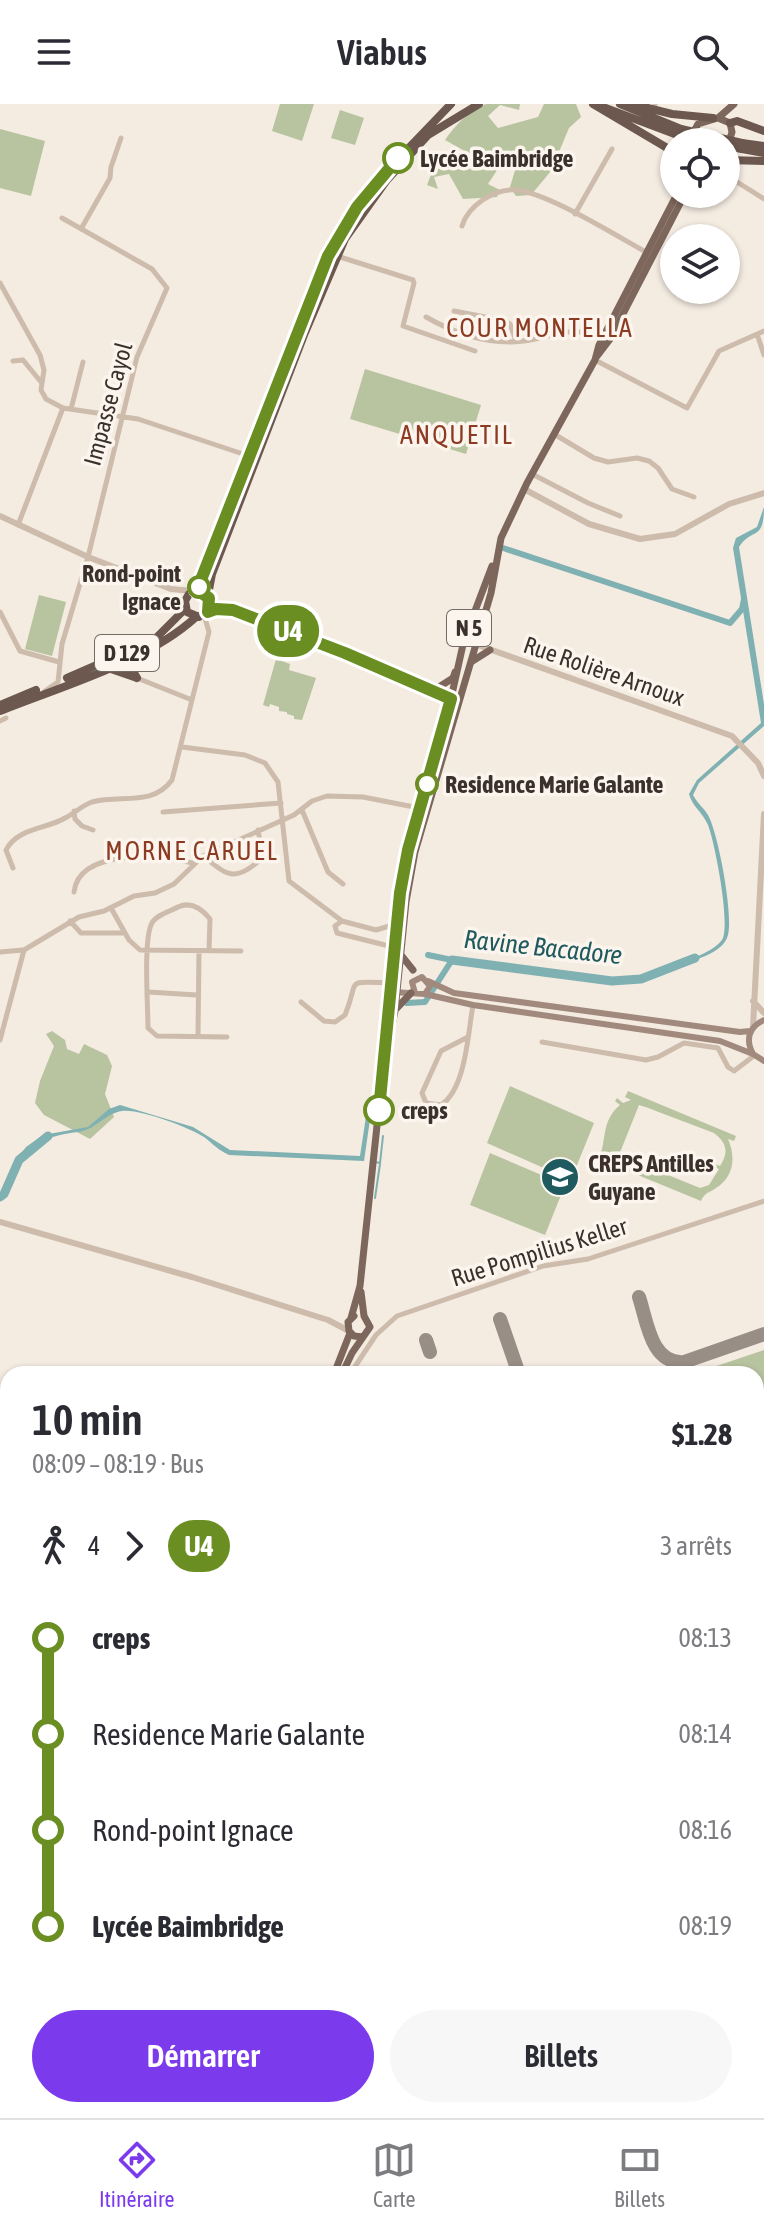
<!DOCTYPE html>
<html lang="fr">
<meta charset="utf-8">
<style>
:root{--surface:#fff;--page:#f7f7f7;--text:#2b2b33;--muted:#7c7c81;--line:#e1e1e2;--accent:#7c3aed}
body{margin:0;font-family:"Asap Condensed",sans-serif;background:var(--page);color:var(--text);height:100vh;display:flex;flex-direction:column;font-size:30px;white-space:nowrap}
*{box-sizing:border-box;margin:0}
p{font-size:26px;color:var(--muted)}
.icon{flex:none;width:44px;height:44px;fill:none;stroke:currentColor;stroke-width:2;stroke-linecap:round;stroke-linejoin:round}
.map{position:relative;flex:1;overflow:hidden}
.side{position:absolute;left:0px;top:1262px;width:764px;height:752px;display:flex;flex-direction:column;background:var(--surface);border-radius:24px 24px 0 0;box-shadow:0 2px 6px #0004}
.side>*{flex:none}
.badge{padding:0 16px;border-radius:26px;font-size:28px;line-height:52px}
.tools{position:absolute;left:660px;top:24px;display:grid;gap:16px}
.tools a{display:grid;place-items:center;width:80px;height:80px;border-radius:50%;background:var(--surface);box-shadow:0 2px 6px #0004;font-size:40px}
.map>.badge{position:absolute;translate:-50% -50%;box-shadow:0 0 0 4px #fff}
.legs{display:flex;align-items:center;gap:12px;height:88px;padding:0 32px;font-size:26px}
.legs p{margin-inline-start:auto}
.overview{display:flex;align-items:center;justify-content:space-between;height:136px;padding:0 32px}
h1{font-size:44px;font-weight:600;line-height:60px}
.button{display:flex;gap:16px;margin-top:auto;padding:16px 32px}
.button a{flex:1;height:92px;border-radius:48px;background:var(--accent);color:#fff;font-size:32px;font-weight:600;line-height:92px;text-align:center}
.button a+a{background:var(--page);color:var(--text)}
ul{padding:0 32px;list-style:none}
li{display:flex;align-items:center;gap:28px;height:96px;font-size:30px}
li i{display:grid;place-items:center;width:12px;height:100%;margin:0 10px;background:currentColor}
li i::after{content:'';width:20px;height:20px;margin:-10px;border:6px solid;border-radius:50%;background:var(--surface)}
li p{margin-inline-start:auto}
li:first-child i{background:linear-gradient(#0000 50%,currentColor 0)}
li:last-child i{background:linear-gradient(currentColor 50%,#0000 0)}
header{display:flex;justify-content:space-between;align-items:center;height:104px;padding:0 32px;background:var(--surface);font-size:36px;font-weight:600}
.tabs{display:flex;justify-content:space-around;align-items:center;height:112px;border-top:2px solid var(--line);background:var(--surface);font-size:22px;color:var(--muted)}
.tabs a{display:grid;justify-items:center;gap:4px}
.tabs .current{color:var(--accent)}
.map>svg:first-child{display:block}
</style>
<header><svg class="icon" aria-label="menu" viewBox="0 0 24 24"><path d="M4 6h16M4 12h16M4 18h16"/></svg>Viabus<svg class="icon" aria-label="search" viewBox="0 0 24 24"><circle cx="10" cy="10" r="6"/><path d="M15 15l6 6"/></svg></header>
<div class="map">
<svg width="764" height="2014" viewBox="0 0 764 2014">
<rect width="100%" height="100%" fill="#f4ebe1"/>
<path fill="#b8c4a0" fill-rule="evenodd" d="M280,0h34l-12,37 -30,-10z
M486,0h34l-1,6 -19,-5 -12,11 10,12 40,-11 6,-13h32l5,13 -12,11 -18,43 -20,24 -15,1 -6,-9 6,-20 -15,-3 -13,20 12,6 -3,7 -34,2 -14,-25 -15,3 4,12 -11,-4 9,-23 24,-2 3,-10 -18,-10c11,-16 23,-28 41,-36z
M340,6l24,8 -9,27 -24,-7z
M0,25l45,12 -14,55 -31,-8z
M365,265l116,36 -15,49 -116,-35z
M39,491l27,7 -14,54 -27,-7z
M276,555l14,5 -1,6 27,8 -14,42 -8,-1v-3l-7,-2v-2l-8,-1v-4l-9,-3 -1,3 -6,-2z
M52,927l13,9 2,9 12,5 5,-10 23,11 5,11 -7,28 9,23 -24,22 -46,-24 -9,-12 5,-22 14,-35 -8,-12z
M510,982l84,37 -23,57 -84,-37z
M628,987l108,45 -2,5 -6,-2c8,18 6,38 -12,49 -7,5 -11,4 -15,13l-102,-42c8,-20 2,-38 21,-54l-5,-4 2,-3 6,5 8,-3 -6,-3zM639,1001l19,6 -10,-3 66,25c13,10 15,19 6,33l-12,-5 -1,3 12,5 -10,16 -9,3 -81,-33z
M490,1049l75,32 -20,50 -75,-30z
M764,1246v76l-8,3v-55h-63z
M764,1372v116l-8,3v-116z
M0,1463l8,3v252h-8z
M764,1529v194l-8,-1v-190z"/>
<path fill="#7fb0b2" d="M764,403c0,35 -12,20 -25,40l25,157v22l-65,57 -6,12c4,8 11,13 15,20 10,17 27,106 19,123 -6,14 -28,21 -42,25 11,-7 29,-12 37,-23 9,-14 -7,-97 -14,-115 -5,-12 -16,-19 -19,-31l8,-14 64,-57 -28,-175 3,-10 21,-11z
M369,993l4,2 -9,62 -135,-6c-11,-5 -16,-11 -25,-18 -13,-9 -66,-29 -82,-26 -16,2 -27,19 -44,21 -23,3 -52,9 -61,35l-4,-2 13,-18 17,-12 45,-8 21,-18 11,-4 73,22 37,23 130,6z"/>
<g fill="none" stroke-linecap="round" stroke-linejoin="round">
<path stroke="#7fb0b2" stroke-width="2" d="M375,1058l5,1 3,-27
M375,1094l5,-34"/>
<path stroke="#7fb0b2" stroke-width="6" d="M503,444l227,75 12,-14 2,-10
M407,899l18,-1 27,-42 -24,-5"/>
<path stroke="#7fb0b2" stroke-width="9" d="M452,856l160,21 29,-2 54,-21
M0,1093l4,-3 15,-34 29,-24"/>
<path stroke="#988e86" stroke-width="14" d="M639,1193c8,24 12,68 45,65l80,-28
M500,1215l19,55
M426,1236l4,12
M756,1511l8,-3"/>
<path stroke="#988e86" stroke-width="36" d="M756,1351l8,-3"/>
<path stroke="#cdbbac" stroke-width="5" d="M655,0v1
M726,71l38,24
M575,110l37,-65
M462,122c6,-20 32,-38 54,-36 32,3 99,45 130,62
M81,125l29,-51 1,-11 10,-29
M337,152l76,24 1,3 -11,43 72,25
M0,179l40,72 4,15 -3,20 5,9 17,9 75,11 111,37
M454,207l52,10 4,3 6,17
M426,213c26,15 56,25 85,25 40,-1 49,-19 94,-5
M757,230l7,21
M595,256l92,48 32,-57 45,-20
M13,257l10,-1 18,22
M71,305l12,-47
M554,330l40,24 14,4 29,-4 12,3 9,7 14,21 22,8
M532,370l56,29 32,13
M18,421l45,-117
M0,508l20,39 39,11
M137,574l55,22
M45,587l13,-9 4,-38 26,-87 49,-200 30,-69 -15,-19 -90,-51
M0,617l6,-3
M182,643l63,8 20,8 13,19 11,99 53,40 34,9 20,-6
M302,706l26,62 15,12
M74,707l1,8 7,7 11,4
M163,708l118,-9
M203,752c24,19 31,27 57,4l2,-8 -4,-22
M13,764l-7,-18c11,-22 41,-21 59,-32 10,-5 16,-12 27,-16 29,-8 60,5 80,-22l37,-148 -5,-17
M74,788c5,-44 88,-37 118,-29
M111,804l18,32 11,10 101,1
M70,817l11,12h43
M342,817l-7,5 2,7 56,14
M209,847l1,-32c-8,-10 -19,-18 -32,-12 -7,4 -22,8 -26,16 -9,15 -4,84 -4,105l9,8 70,1
M0,848l23,-2
M148,888l49,3
M301,898l23,19 11,1 10,-7c15,-36 -2,-34 44,-32
M198,932l1,-85
M468,933l-27,14 -19,42 4,10 15,2c25,-16 27,-73 32,-100
M0,936l24,-90 55,-33 25,-6 30,-15 21,-3 19,-9 29,-28 91,-41 18,-14 15,-5 36,1 56,11
M542,938l104,18 12,-3 26,-14 34,5 10,19 6,4 21,-16
M350,1270l26,-39 21,-19 146,-50 45,-7 176,-58
M756,1765l8,14
M0,1961l8,3
M0,1985l8,3
M111,2006l15,8
M499,2006l2,8
M15,2014l4,-8
M533,2014l10,-8"/>
<path stroke="#cdbbac" stroke-width="6" d="M524,385l65,35 51,15 35,-5 54,-30 35,-11
M0,412l88,41 83,32 22,2
M210,496l135,53 114,49
M464,536l268,96 26,27 6,13
M434,585l27,8
M753,897l11,12
M753,923l11,-213
M0,1118l192,55 136,43 21,11"/>
<path stroke="#a18a7d" stroke-width="6" d="M428,877l26,12 286,39 10,-1
M393,888l32,2 48,11 247,36 33,13 11,7
M415,889l-3,-11 10,-5 8,9 -5,8
M753,950c-8,-15 -4,-27 11,-34
M756,2001l8,4
M744,2014l1,-8"/>
<path stroke="#7d675c" stroke-width="7" d="M718,14l16,-14
M688,38l10,-18 20,-6 12,5 2,9 -3,10
M597,252l13,-17 75,-145
M471,558l19,-12
M436,585l17,-11 2,-6
M401,851l12,15
M396,905l15,-16
M383,951l17,-162 8,-43 44,-156 12,-54 28,-74
M354,1212l-6,6 1,9 5,5 9,1
M351,1214l9,-32 23,-217 12,-58 11,-109 9,-50 76,-259 10,-55 26,-55 68,-123 4,-15 78,-151
M334,1270l16,-41
M342,1270l10,-21 18,-26 -6,-11 -3,-24
M27,2014l6,-8"/>
<path stroke="#6c584f" stroke-width="8" d="M593,0l81,48
M620,0l61,25
M632,0l40,10 41,4
M603,3l77,29
M730,19l7,-2 27,10
M742,39l22,3
M742,45l22,4
M726,56l38,1
M197,486l131,-334 29,-49 20,-26 74,-77
M208,491l-11,-5 -8,4 -4,7 2,11 12,5 11,-9 -2,-13 4,-21 92,-239 41,-96 42,-59 41,-45 51,-31
M108,564l29,10
M67,574l87,-38 31,-31
M137,574l-4,-7 1,-8 8,-7
M0,601l36,-15
M0,607c62,-25 147,-49 196,-94
M0,1745l8,1
M0,1757l8,-3
M0,1790l8,14
M0,1812l8,12
M144,2006l10,8
M166,2006l7,8
M178,2006l8,8"/>
<path stroke="#6c584f" stroke-width="8" d="M681,25l61,14
M680,32l28,6
M726,42l16,3"/>
</g>
<g fill="none" stroke-linecap="round" stroke-linejoin="round">
<g stroke="#fff" stroke-width="18">
<path id="line-1" d="M379,1006l21,-217 8,-43 43,-151 -106,-46 -112,-43 -17,-1 -8,3 1,-14 -12,-8 131,-334 29,-49 41,-49"/>
</g>
<use href="#line-1" stroke="#6b8e23" stroke-width="12"/>
</g>
<defs>
<g id="university-disc" transform="scale(2)"><circle r="9.5" fill="#1f5a5e" stroke="#fbf5ee"/><path d="M0-5L7-2L0 1L-7-2ZM-4 1L0 2.5L4 1V4Q0 6-4 4Z" fill="#fff"/></g>
</defs>
<g fill-rule="evenodd">
<use href="#university-disc" x="560" y="1073"/>
</g>
<g fill="#fff" stroke="#6b8e23" stroke-width="4">
<circle cx="398" cy="54" r="14"/>
<circle cx="199" cy="483" r="10"/>
<circle cx="427" cy="680" r="10"/>
<circle cx="379" cy="1006" r="14"/>
</g>
<g text-anchor="middle" dominant-baseline="central" stroke-width="7" stroke-linejoin="round" paint-order="stroke">
<g fill="#fbf5ee" stroke="#756b66" stroke-width="2">
<rect x="447" y="506" width="44" height="36" rx="6"/>
<rect x="95" y="531" width="64" height="36" rx="6"/>
</g>
<g font-size="22" font-weight="bold" fill="#3b302b">
<text x="469" y="524">N 5</text>
<text x="127" y="549">D 129</text>
</g>
<g font-size="24" font-weight="bold" fill="#3b302b" stroke="#fbf5ee" text-anchor="start">
<text x="420" y="54">Lycée Baimbridge</text>
<text x="181" y="469" text-anchor="end">Rond-point<tspan x="181" dy="28">Ignace</tspan></text>
<text x="445" y="680">Residence Marie Galante</text>
<text x="401" y="1006">creps</text>
</g>
<g font-size="24" fill="#3b302b" stroke="#fbf5ee">
<text transform="translate(108 300) rotate(-75)">Impasse Cayol</text>
<text transform="translate(604 567) rotate(19)">Rue Rolière Arnoux</text>
<text transform="translate(539 1148) rotate(-17)">Rue Pompilius Keller</text>
</g>
<g font-size="24" font-weight="bold" fill="#3b302b" stroke="#fbf5ee" text-anchor="start">
<text x="588" y="1059">CREPS Antilles<tspan x="588" dy="28">Guyane</tspan></text>
</g>
<g font-size="26" letter-spacing="2" fill="#8c3b22" stroke="#fbf5ee">
<text x="540" y="224">COUR MONTELLA</text>
<text x="457" y="331">ANQUETIL</text>
<text x="192" y="747">MORNE CARUEL</text>
</g>
<g font-size="26" font-style="italic" fill="#1f5a5e" stroke="#fbf5ee">
<text transform="translate(543 843) rotate(6)">Ravine Bacadore</text>
</g>
</g>
</svg>
<div class="tools">
<a><svg class="icon" aria-label="locate" viewBox="0 0 24 24"><circle cx="12" cy="12" r="6"/><path d="M12 2v4M12 18v4M2 12h4M18 12h4"/></svg></a>
<a><svg class="icon" aria-label="layers" viewBox="0 0 24 24"><path d="M12 4l9 5-9 5-9-5zM3 14l9 5 9-5"/></svg></a>
</div>
<b class="badge" style="left:288px;top:527px;background:#6b8e23;color:#fff">U4</b>
<section class="side">
<div class="overview"><div><h1>10 min</h1><p>08:09 – 08:19 · Bus</p></div><b>$1.28</b></div>
<div class="legs"><svg class="icon" aria-label="walk" viewBox="0 0 24 24"><circle cx="13" cy="4" r="2"/><path d="M13 8l-2 6 4 7M11 14l-3 7M7 12l3-4h3l4 4"/></svg>4<svg class="icon" aria-label="forward" viewBox="0 0 24 24"><path d="M9 5l7 7-7 7"/></svg><b class="badge" style="background:#6b8e23;color:#fff">U4</b><p>3 arrêts</p></div>
<ul>
<li><i style="color:#6b8e23"></i><b>creps</b><p>08:13</p></li>
<li><i style="color:#6b8e23"></i><span>Residence Marie Galante</span><p>08:14</p></li>
<li><i style="color:#6b8e23"></i><span>Rond-point Ignace</span><p>08:16</p></li>
<li><i style="color:#6b8e23"></i><b>Lycée Baimbridge</b><p>08:19</p></li>
</ul>
<div class="button"><a>Démarrer</a><a>Billets</a></div>
</section>
</div>
<nav class="tabs">
<a class="current"><svg class="icon" aria-label="directions" viewBox="0 0 24 24"><path d="M12 3l9 9-9 9-9-9zM9 14v-3h6M13 9l2 2-2 2"/></svg>Itinéraire</a>
<a><svg class="icon" aria-label="map" viewBox="0 0 24 24"><path d="M3 6l6-2 6 2 6-2v14l-6 2-6-2-6 2zM9 4v14M15 6v14"/></svg>Carte</a>
<a><svg class="icon" aria-label="tickets" viewBox="0 0 24 24"><path d="M3 7h18v10H3zM15 7v10"/></svg>Billets</a>
</nav>
